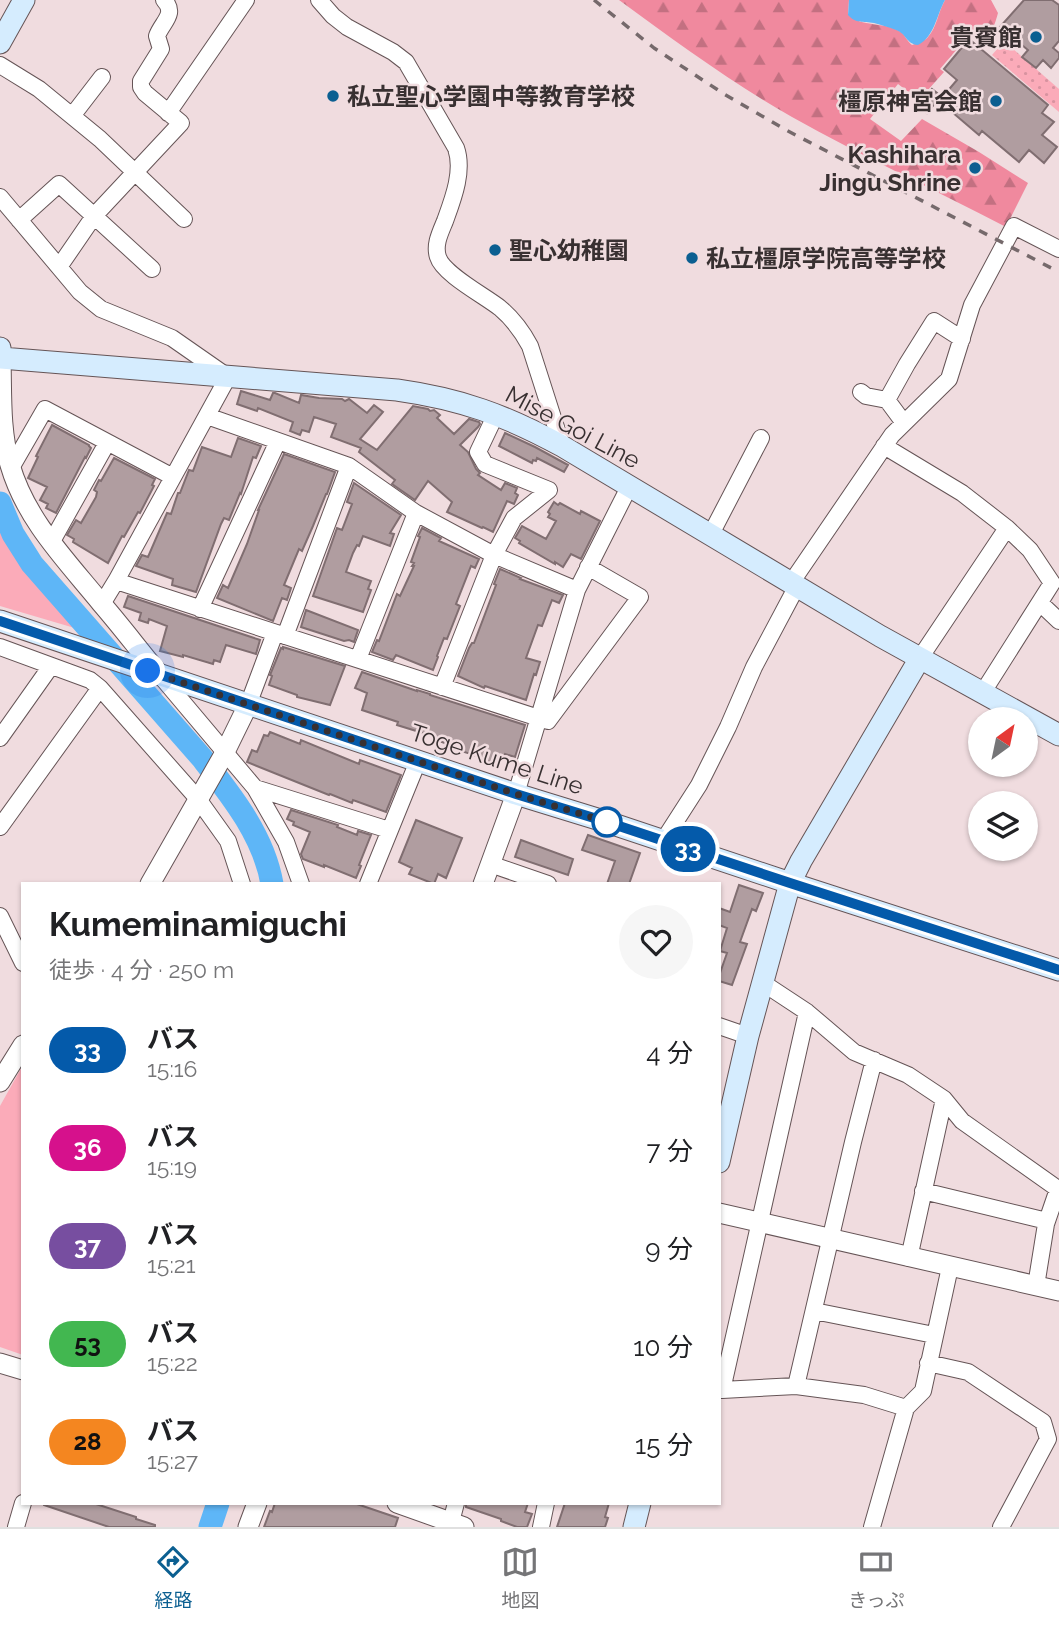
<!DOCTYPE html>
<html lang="ja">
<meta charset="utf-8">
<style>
:root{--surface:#fff;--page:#f6f6f6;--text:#202124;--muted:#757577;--line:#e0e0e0;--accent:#0b5f91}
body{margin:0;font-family:Raleway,"Noto Sans JP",sans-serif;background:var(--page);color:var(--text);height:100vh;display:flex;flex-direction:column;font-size:26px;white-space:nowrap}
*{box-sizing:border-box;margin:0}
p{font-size:23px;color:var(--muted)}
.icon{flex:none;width:38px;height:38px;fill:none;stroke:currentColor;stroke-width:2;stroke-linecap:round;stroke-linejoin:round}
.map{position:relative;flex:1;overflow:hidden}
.drawer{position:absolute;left:21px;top:882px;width:700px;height:623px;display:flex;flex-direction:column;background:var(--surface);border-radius:0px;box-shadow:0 2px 5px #0004}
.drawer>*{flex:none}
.badge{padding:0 14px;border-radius:23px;font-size:24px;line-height:46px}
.needle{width:46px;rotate:33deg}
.tools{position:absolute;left:968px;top:707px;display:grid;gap:14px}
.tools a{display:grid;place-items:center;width:70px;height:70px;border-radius:50%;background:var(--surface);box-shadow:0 2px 5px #0004;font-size:35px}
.you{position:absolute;width:35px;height:35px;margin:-18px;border:5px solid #fff;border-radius:50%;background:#1a73e8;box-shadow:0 0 0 10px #1a73e833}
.map>.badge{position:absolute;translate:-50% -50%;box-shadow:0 0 0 4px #fff}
.round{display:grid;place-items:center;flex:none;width:74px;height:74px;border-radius:37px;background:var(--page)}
.headline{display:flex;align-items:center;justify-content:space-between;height:119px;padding:0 28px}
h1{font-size:33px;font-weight:700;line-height:52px}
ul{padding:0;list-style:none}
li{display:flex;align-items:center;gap:21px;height:98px;padding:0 28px}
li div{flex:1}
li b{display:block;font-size:26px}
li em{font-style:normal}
li .badge{min-width:77px;font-weight:700;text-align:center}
.tab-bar{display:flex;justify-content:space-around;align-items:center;height:98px;border-top:2px solid var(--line);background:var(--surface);font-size:19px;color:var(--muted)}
.tab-bar a{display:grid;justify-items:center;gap:4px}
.tab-bar .active{color:var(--accent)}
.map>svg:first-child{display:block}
</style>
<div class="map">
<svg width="1059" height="1527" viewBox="0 0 1059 1527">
<defs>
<pattern id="grass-dots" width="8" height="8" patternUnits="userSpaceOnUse" patternTransform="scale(1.75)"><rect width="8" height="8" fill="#fbabb9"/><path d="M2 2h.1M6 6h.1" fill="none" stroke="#d893a0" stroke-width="1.8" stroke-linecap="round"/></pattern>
<pattern id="forest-firs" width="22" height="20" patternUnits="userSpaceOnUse" patternTransform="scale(1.75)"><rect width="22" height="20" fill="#f0899e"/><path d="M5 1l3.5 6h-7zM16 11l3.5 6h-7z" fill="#c37081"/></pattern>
</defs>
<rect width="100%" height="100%" fill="#f0dcdf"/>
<path fill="url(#grass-dots)" d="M1004,41l55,48v23l-67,-57z"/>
<path fill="url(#forest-firs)" d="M619,0h230l-1,14c13,14 37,7 53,18 4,3 6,9 11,13 5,-2 13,-4 16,-8 9,-10 10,-25 17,-37h46l7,13c-3,11 -6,21 -16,29l-13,-7 -29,34 4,3 -25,28 -21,-16 -28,35 31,22 21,-22 57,33 49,31 -22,44c-71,-37 -144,-71 -214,-110 -60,-34 -117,-76 -173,-117z"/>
<path fill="#fbabb9" d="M0,520c18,41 47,77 78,109l-78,-23z
M23,1065v290l-23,-8v-241z"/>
<path fill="#5eb6f7" d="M849,0h96c-9,16 -10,36 -27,45 -12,-1 -12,-12 -22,-15 -7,-3 -15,-5 -22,-7 -11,-2 -18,1 -26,-8z"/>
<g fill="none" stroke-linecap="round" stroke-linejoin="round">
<path stroke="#5eb6f7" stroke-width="23" d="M0,503l13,31 19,30 170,194c29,37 62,78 70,126
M210,1527l8,-24"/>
</g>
<path fill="#b09da0" stroke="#806e71" stroke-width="2" d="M1024,0h28l7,5v36l-6,7 6,5v5l-8,10 -8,-8 -7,8 -14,-11 6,-7 -28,-23z
M969,39l79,66 -6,8 12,9 -12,13 15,12 -13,16 -15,-13 -10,12 -37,-31 -3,4 -40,-34 18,-21 -13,-11z
M932,89l9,7 -14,17 -9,-7z
M241,391l29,9 3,-7h2l24,10 2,-8 18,3 23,1 3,2 4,-2 18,14 7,-8 9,7 -23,27 17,11 36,-44 15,3 2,2 4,-1 6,5 -3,3 17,16 15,-15 10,3 1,2 -2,3 -18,18 8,7 8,17 4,4 -2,2 23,15 4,-7 12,5 -2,5 3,2 -4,9 -7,-3 -14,31 -10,-5 -1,1 -35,-16 5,-10 -24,-21 -13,19 -23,-16 3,-4 -36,-28 2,-4 -30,-11 5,-13 -22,-7 -5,15 -7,-2 -2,5 -10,-4 3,-9 -35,-14 -1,3 -20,-7z
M52,425l37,20v1l2,2 -5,10 -1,-1 -29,56 -10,-5 2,-4 -8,-4 7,-13 -19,-9 10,-21 -2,-1z
M505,433l30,14 33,18 -4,7 -27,-14 -1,3 -3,-1 -1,3 -33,-17z
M238,438l23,8 -5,12 -3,-1 -12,37 -1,-1 -11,27 -5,-2 -3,6 -25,68 -24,-7 1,-6 -37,-13 6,-11 6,2 19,-44 4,1 7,-21h2l9,-23 4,1 9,-24 29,10z
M284,454l51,18 -8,22h-1l-13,32 -11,25 -3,-2 -15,36 7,3 -4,12 -5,-2 -9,23 -56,-23 6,-13 5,3 19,-44 12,-34h-1z
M114,458l41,21 -3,6 2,1 -14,27 -2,-1 -14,25 -2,-1 -14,27 -35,-21 1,-3 -7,-4 9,-15 5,3 15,-26 1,-5 -3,-2 5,-10 2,1z
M354,483l47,32 -11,18 4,1 -4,12 -27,-10 -4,10 -2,-1 -4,8 -7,19 25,9 -3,8 3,1 -8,22 -50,-16 24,-68 5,2 10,-26 -5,-2z
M554,502l4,3 2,-2 20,11 1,-3 19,10 -19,38 -10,-5 -8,13 -8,-5v2l-36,-21 1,-2 -5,-3 7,-12 24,13 10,-18 -8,-4 2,-3 -2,-2z
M422,528l19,10 -2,3 40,18 -4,9 -4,-2 -15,38 4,2 -13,33 -3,-1 -7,18 1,1 -5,13 -37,-15 -3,5 -21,-8 5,-12 2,1 18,-47 3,2 14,-30h-2l2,-3 -3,-1 9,-25 -2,-1z
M500,569l21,9 -1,1 43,16 -4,8 -7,-3 -10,26 -4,-1 -12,33 14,4 -4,13 -2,-1 -8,26 -41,-14 -1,2 -26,-12 11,-28 3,-5h2l22,-58 -2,-1z
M128,596l132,44 -4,14 -30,-9 -6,17 -6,-2 -1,4 -30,-9v2l-23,-6 7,-25 -18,-7 -1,4 -9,-3 2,-7 -17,-6z
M306,610l52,20 -4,12 -5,-2 -5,1 -43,-14z
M283,647l62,19 -15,39 -33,-8v-2l-28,-10 3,-9 -2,-1 11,-27 2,1z
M362,672l55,19v-1l13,4v1l95,30 -10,32 -10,-3 -1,3 -4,-2 -3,9 -11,-3 1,-2 -26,-8 1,-2 -23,-8v-3l-42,-13 1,-3 -36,-12 5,-17 -12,-5z
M270,732l30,12 1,-4 58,24 1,-4 41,15 -15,37 -33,-12 -1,3 -22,-9 -1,1 -82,-33 5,-12 5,2 7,-17 4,1z
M291,810l47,15 -1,2 20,8 1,-4 13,4 -12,30 2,1 -5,12 -32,-13v2l-21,-8 -2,-5 9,-22 -17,-7 1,-3 -7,-3z
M416,820l46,18 -16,40 -8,-4 -4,10 -25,-10 3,-6 -13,-6z
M588,835l52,18 -11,31h-22l8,-23 -33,-11z
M521,840l52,19 -5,16 -53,-18z
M739,885l24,8 -7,18 -4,-2 -12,33 7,2 -15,41 -13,-4v-5l8,-23 -7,-2 7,-23 -8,-3v-17l11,4z
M44,1503h49l43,14v2l19,6v2h-46l-65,-22z
M275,1503h79l44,15 -3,9h-131l6,-16 2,1z
M466,1503h62l-3,9 7,2 -5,13h-10l-16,-6v-2l-35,-12z
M565,1503h44l-4,14 3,1 -3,9h-48z"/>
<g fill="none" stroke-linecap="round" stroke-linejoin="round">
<g stroke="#655456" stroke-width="18">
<path id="minor" d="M319,0l14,16 14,11 46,25 13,10 50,86c8,23 -3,51 -11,73 -5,12 -11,24 -7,36 5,17 47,39 62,51 13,11 22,23 30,38l32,100
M0,65l39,24 61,50 84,80
M168,113l78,-113
M72,116l30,-39
M0,197l80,95 21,17 71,29 56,39 -112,204 -14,23
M19,220l40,-36 93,85
M59,267l35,-51 87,-93 -36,-30 -4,-6v-6l20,-32 -4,-13c5,-14 20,-22 7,-36
M861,392l5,4 21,4 17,23
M887,400l20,-36 27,-43 28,18
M207,416l142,50 67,47 78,42 83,35
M884,446l78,47 45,35 23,22 22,33 -69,109
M11,468l34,-59 128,68
M711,534l50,-96
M51,543l56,-100
M116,581l432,140 92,-124 -52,-30
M791,583l101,-148 57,-56 23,-74 42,-79 45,23
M1040,603l19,18
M200,609l78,-168
M285,636l64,-170
M0,647l90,33 10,8 98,111 30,42 14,43
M920,658l87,-130
M358,659l58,-146
M159,674l96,114 31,54 15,42
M442,687l52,-132 20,-37 35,-28 -64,-26 -7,-12 18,-38
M248,705l27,-72
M0,738l51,-72
M255,788l134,42
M516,794l61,-204 53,-105
M0,827l100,-139
M663,841l36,-56 29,-58 26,-60 43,-81
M490,864l58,20
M368,884l50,-123
M0,916l23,47
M763,983l44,29 47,40 54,23 36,24 18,22 96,68 -12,35 -10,62
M807,1012l-85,378 74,-4 68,9 42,13 17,-17 27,-124
M719,1026l29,10
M923,1191l124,30
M909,1258l35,-159
M814,1311l120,24
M928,1363l40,9 75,50 5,17 -47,88
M796,1386l57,-244 21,-82
M451,1522l5,-19
M16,1527l7,-24
M541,1527l5,-24
M872,1527l34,-119"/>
</g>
<g stroke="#655456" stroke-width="21">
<path id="tertiary" d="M1,358c1,36 -1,72 9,107 16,55 56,95 91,138 20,23 38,47 58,71
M150,884l73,-128 25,-51
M483,884l33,-90
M0,1082l23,-37
M719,1213l340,78
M0,1363l23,7
M397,1503l67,24
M248,1527l9,-24"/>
</g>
<g stroke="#655456" stroke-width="23">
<path id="secondary" d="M0,43l24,-43
M0,348l1,10 396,32c64,9 108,25 165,56l318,190 179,99
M0,621l516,173 91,28 183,61 269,87
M719,1162l29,-126 42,-153 11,-22 119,-203
M634,1527l6,-24"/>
</g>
<use href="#minor" stroke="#fff" stroke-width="16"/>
<use href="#tertiary" stroke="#fff" stroke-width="19"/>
<use href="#secondary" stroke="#d5ecfe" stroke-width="21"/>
<path stroke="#75696b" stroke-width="3.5" stroke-dasharray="9 9" stroke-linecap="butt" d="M594,0l60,48 70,46 62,36 273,142"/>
</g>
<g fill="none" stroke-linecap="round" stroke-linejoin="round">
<g stroke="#fff" stroke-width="16">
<path id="line" d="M0,621l516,173 91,28 183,61 269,87"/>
</g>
<use href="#line" stroke="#045aaa" stroke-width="10"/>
<path stroke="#383031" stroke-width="7" stroke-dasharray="0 12.6" d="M148,671l368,123 91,28"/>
</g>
<g fill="#0b5f91" stroke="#f0dcdf" stroke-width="2.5">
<circle cx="1036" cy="37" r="7"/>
<circle cx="333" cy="96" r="7"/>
<circle cx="996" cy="101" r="7"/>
<circle cx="975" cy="168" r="7"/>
<circle cx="495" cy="250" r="7"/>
<circle cx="692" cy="258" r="7"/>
</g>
<circle fill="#fff" stroke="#045aaa" stroke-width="3.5" cx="607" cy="822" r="14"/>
<g text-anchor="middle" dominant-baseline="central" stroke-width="5" stroke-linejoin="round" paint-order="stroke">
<g font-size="24" font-weight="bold" fill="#383031" stroke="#f0dcdf" text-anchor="end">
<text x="1022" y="37">貴賓館</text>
<text x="347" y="96" text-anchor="start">私立聖心学園中等教育学校</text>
<text x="982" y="101">橿原神宮会館</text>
<text x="961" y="154">Kashihara<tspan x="961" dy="28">Jingu Shrine</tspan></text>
<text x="509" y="250" text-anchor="start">聖心幼稚園</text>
<text x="706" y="258" text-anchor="start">私立橿原学院高等学校</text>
</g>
<g font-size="24" fill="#383031" stroke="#f0dcdf">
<text transform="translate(573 427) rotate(28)">Mise Goi Line</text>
<text transform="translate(497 759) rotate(18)">Toge Kume Line</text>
</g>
</g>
</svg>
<div class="tools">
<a><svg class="needle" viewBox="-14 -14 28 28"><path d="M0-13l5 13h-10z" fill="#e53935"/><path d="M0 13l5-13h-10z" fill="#757577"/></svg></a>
<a><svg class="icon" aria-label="layers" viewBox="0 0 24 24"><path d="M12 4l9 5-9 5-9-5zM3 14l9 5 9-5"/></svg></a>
</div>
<div class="you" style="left:148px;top:671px"></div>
<b class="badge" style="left:688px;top:849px;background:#045aaa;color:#fff">33</b>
<section class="drawer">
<div class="headline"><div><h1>Kumeminamiguchi</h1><p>徒歩 · 4 分 · 250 m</p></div><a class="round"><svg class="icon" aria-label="heart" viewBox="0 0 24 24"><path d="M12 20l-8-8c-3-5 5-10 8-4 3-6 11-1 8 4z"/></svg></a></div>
<ul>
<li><span class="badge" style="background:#045aaa;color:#fff">33</span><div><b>バス</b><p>15:16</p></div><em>4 分</em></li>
<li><span class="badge" style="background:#d6118c;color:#fff">36</span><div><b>バス</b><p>15:19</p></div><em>7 分</em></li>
<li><span class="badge" style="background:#774ea0;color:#fff">37</span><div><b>バス</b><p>15:21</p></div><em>9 分</em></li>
<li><span class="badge" style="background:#42b750;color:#111">53</span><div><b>バス</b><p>15:22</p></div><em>10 分</em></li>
<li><span class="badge" style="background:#f48620;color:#111">28</span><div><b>バス</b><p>15:27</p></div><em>15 分</em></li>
</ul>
</section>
</div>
<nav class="tab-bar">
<a class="active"><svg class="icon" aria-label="directions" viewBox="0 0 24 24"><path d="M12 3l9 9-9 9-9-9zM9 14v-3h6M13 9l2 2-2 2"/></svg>経路</a>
<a><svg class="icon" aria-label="map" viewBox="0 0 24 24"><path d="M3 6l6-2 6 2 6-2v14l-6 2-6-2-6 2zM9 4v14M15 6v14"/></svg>地図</a>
<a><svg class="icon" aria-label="tickets" viewBox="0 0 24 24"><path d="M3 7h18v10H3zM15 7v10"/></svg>きっぷ</a>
</nav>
